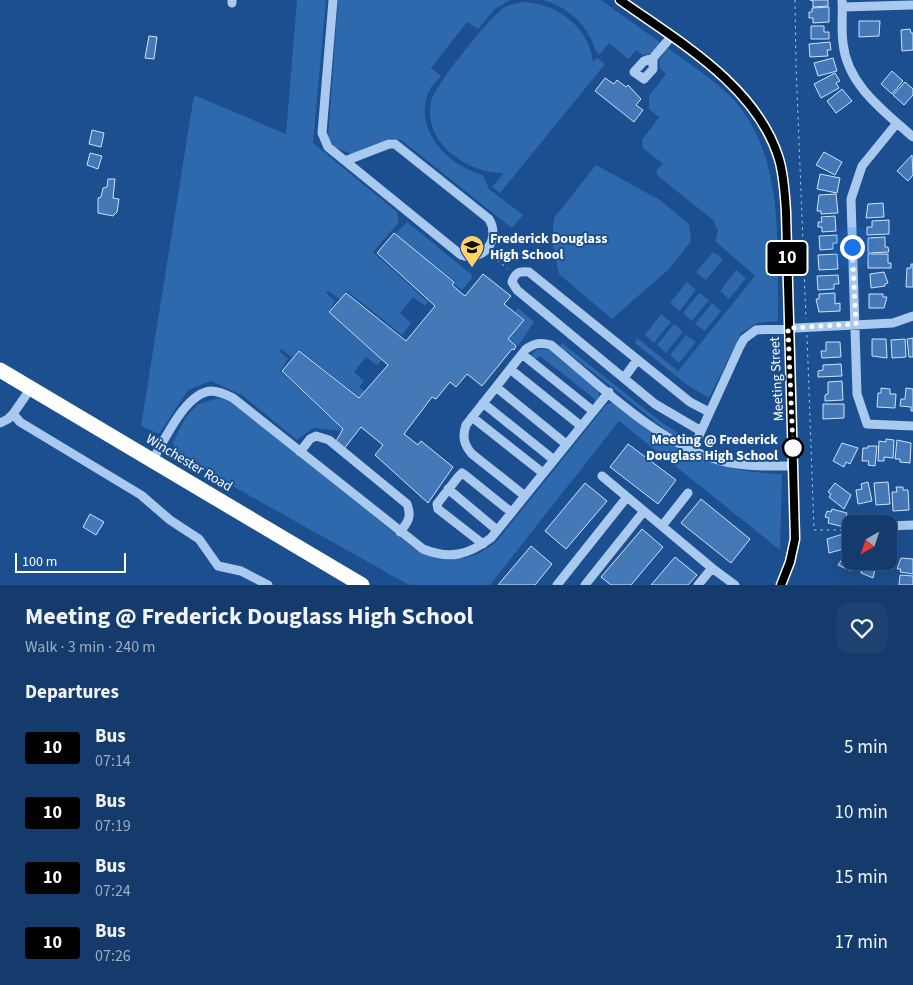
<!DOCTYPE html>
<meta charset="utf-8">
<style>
:root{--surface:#143b6b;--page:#1d4271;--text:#f1f3f6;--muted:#9dadc1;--line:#33557e}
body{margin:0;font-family:"Source Sans 3",sans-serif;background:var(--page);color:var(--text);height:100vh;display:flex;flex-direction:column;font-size:19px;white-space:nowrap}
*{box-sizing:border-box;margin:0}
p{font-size:16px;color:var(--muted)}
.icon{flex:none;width:28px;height:28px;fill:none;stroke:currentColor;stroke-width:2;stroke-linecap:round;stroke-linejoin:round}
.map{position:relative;height:585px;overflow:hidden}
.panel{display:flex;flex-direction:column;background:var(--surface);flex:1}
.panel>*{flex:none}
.badge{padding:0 10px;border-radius:4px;font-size:18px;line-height:32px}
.needle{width:32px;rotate:219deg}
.controls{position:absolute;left:842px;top:515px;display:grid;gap:10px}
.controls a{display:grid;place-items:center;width:55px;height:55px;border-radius:10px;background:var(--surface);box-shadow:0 5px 20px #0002,0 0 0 1px var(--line);font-size:25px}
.scale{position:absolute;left:15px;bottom:12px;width:111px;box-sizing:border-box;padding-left:5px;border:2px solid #fff;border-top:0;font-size:14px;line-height:18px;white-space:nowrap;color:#fff;-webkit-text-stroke:4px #1b4f8f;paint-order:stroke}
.you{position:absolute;width:25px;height:25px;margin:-12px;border:4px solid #fff;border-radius:50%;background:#1a73e8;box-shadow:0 0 0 8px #1a73e833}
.map>.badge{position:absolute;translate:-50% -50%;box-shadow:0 0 0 2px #fff}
h2{padding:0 25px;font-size:19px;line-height:45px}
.round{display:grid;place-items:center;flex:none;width:52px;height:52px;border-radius:15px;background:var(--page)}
.head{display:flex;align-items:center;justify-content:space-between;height:85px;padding:0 25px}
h1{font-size:24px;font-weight:700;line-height:38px}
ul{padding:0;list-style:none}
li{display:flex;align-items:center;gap:15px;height:65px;padding:0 25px}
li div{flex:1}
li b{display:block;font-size:19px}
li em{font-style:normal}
li .badge{min-width:55px;font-weight:700;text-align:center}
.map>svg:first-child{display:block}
</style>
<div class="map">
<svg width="913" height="585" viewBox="0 0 913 585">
<rect width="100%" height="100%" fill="#1b4f8f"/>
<path fill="#2e69ad" d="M297,0h29l-13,143 84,69 2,10 -26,30 55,50 -3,4 -12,-9 -13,16 11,10 -9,12 -55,-44 -7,8 -12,-8 -2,2 9,8 -7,11 54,48 -5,5 -11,-8 -12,15 10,9 -5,6 5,4 -5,6 -60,-47 -7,7 -11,-8 -2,2 9,8 -8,12 62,58 -1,2 -28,-3 -16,12 -55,-45 -31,-14 -23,9 -29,44 -18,-8 53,-331 92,39z
M338,0h172l-16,10 -16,19 -11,-7 -36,46 10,8c-4,5 -10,10 -12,15 -17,39 20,75 54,84l6,14 34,26 -11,13 -112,-89 -2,2 -6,-3 -41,16 -16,-7 -7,-8z
M544,0h57l60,43 -10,11 -8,1 -7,-5 -8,9 -19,-16 -10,12c-5,-5 -5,-12 -9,-18 -10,-19 -26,-30 -46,-37z
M522,2c34,1 67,24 71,60l4,-4 8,6 -105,129 -8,-6 12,-14c-36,1 -82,-31 -73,-71 4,-17 55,-80 70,-92 6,-5 13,-6 21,-8z
M668,48c21,16 44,30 63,49 56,59 45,149 47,224l-21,2 -16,10 -32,65 -23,-14 -51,-41 2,-5 41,33 77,-95 -40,-35 3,-10 -5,-11 -55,-44 -2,-5 7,-7 -20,-16 -1,-8 17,-23 -10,-8v-13l17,-22 -6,-6 -1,-8z
M596,165l64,35 29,24 2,17 -22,28 -57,50 -53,-45 -7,-32 2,-24z
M407,222l64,52 1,4 -10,12 -9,-6 2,-3 -60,-47z
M713,252l10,7 -17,21 -10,-8z
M736,270l10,8 -17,21 -9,-8z
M687,282l9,8 -16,21 -10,-8z
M699,293l10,7 -17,21 -9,-8z
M712,303l9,8 -16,20 -10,-7z
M518,308l16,14 -16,24 -10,-7 16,-20 -9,-7z
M661,314l10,8 -17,21 -9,-8z
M674,324l9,8 -17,21 -9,-8z
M686,335l10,7 -17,21 -9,-8z
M562,343l99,79 30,19 -4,2 -21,-13 -106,-84z
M538,349l13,1 48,40v8l-5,6 1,-4 -4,-4 -51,-40 -6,4 -2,-6z
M219,398l12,4 10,7 170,137c28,19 60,18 86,-5l109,-136 7,-3c57,43 94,70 169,72l-2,76 -161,-129 -129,164h-81l-230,-129 -5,-7 -1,-7 13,-25 12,-13z"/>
<path fill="#4478b7" stroke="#cfe3fa" d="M810,0h18v6l-15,1v-6z
M829,7v15l-16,1v-5h-4v-6h3v-4z
M859,21h21l-1,15 -20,1z
M811,26h13v6h5v7h-18z
M910,29l1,4h2v17l-11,1 -1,-21z
M149,36l8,1 -3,22 -9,-1z
M830,42l1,8h-4l1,6 -18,1 -1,-13z
M833,58l4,13 -19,5 -4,-13z
M892,71l11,10 -11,13 -11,-10z
M835,73l5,8 -4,2 3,5 -18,10 -7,-14z
M605,78l9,6 3,-4 9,7 2,-2 13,14 -5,6 7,5 -9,12 -39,-31z
M905,82l8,7v6l-9,10 -11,-10z
M842,89l10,12 -16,12 -9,-12z
M92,130l12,3 -3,14 -12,-3z
M824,152l18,10 -7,13 -19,-10z
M90,153l12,3 -4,13 -11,-4z
M912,155l1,20 -5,6 -11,-10z
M820,174l20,4 -3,15 -20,-4z
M108,179h7l-2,19 6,1 -2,13 -4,4 -15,-3v-15l3,-1 2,-9 4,-1z
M836,194l2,19 -17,1v-3h-4l2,-16z
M883,203l1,14 -18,1 2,-14z
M835,216l1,15 -14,1v-5h-4v-5h4l-1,-5z
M889,220v14l-22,1v-8h5v-6z
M394,233l60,49 -2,3 13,11 18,-22 28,22 -7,8 20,16 -16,19 8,7 -2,4 -2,-1 -30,37 -15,-12 -11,13 -6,-5 -14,17 -4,-2 -28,37 14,11 3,-4 32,26 -25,36 -53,-48 8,-10 -22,-18 -18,23 -8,-7 8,-14 -61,-58 17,-20 60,47 29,-33 -59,-53 17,-19 60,48 29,-35 -58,-53z
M837,235v8h-4v6l-13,1 -1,-14z
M885,237v10h3l1,5 -21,1v-15z
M837,254l1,15 -19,1 -1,-15z
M868,254h20v9h3v5h-23z
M911,264h2v23h-7l1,-19h4z
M884,272l4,11 -3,1v2l-14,2 -1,-14z
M838,275l1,9h-5v5l-16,1 -1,-14z
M835,293v11l5,-1v8l-21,1 -3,-13h3v-5z
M869,294h14v3h4l-3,11h-15z
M913,338v19h-4l-2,-18z
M872,339h14l1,19 -15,-2z
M905,339l1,18 -14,1 -1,-18z
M826,342h14l1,15 -19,1 -1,-7h5z
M841,364l1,12 -24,1v-6l5,-1v-5z
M842,381l1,19 -18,1v-6l3,-1v-12z
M881,388l9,1v5h6l-1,14 -18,-1 1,-14h3z
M906,388l7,1v22h-2v-4l-11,-1 1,-7h4z
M823,404h21v14l-21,1z
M886,439l8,1 -1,18 -9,-1v4h-6l1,-20 7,1z
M897,440l14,3 -1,20 -10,-1v-3h-5z
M842,443l16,5 -8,16 -4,-2 -2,5 -11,-6z
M628,444l48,36 -18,24 -48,-37z
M868,446h9l-2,20 -7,-1 1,-4h-7l1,-13h5z
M868,482l4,19 -14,3 -2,-14 6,-1 -1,-5z
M888,482l2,22 -14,1 -2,-22z
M585,483l22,18 -41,48 -21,-18z
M835,483l16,12 -7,14 -15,-12 2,-3 -3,-2z
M896,487h7v3h5l1,20 -16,1 -1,-19h5z
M701,499l49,40 -19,24 -50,-40z
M832,509l15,4 -3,14 -16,-4 1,-5 -4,-1 2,-6 4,1z
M90,514l14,8 -8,13 -13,-8z
M642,529l21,18 -32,38h-20l-10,-8z
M846,533l3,7 -4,2 2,6 -18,5 -2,-14z
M531,546l21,18 -17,21h-37z
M889,546l7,2 -3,21 -15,-1 1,-7h10z
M847,552l4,2v7h6l-6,10 -13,-6z
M675,557l22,18 -9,10h-37z
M901,558l12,1v15l-13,-2 1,-3h-4z
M863,561h14l-4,17 -12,-5z
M900,575l13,1v9h-14z"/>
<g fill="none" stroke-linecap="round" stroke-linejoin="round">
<path stroke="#a9c9ee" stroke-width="1" stroke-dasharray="2.5 4" stroke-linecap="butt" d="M795,0l1,65 10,254
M492,256l16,13
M807,335l7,195h37"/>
<path stroke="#a9c9ee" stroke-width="9" d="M232,0v3
M333,0l-11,133 6,14 133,108c23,8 40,-16 28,-36l-94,-75h-6l-44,17
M620,0c60,43 137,84 159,159 5,17 6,36 7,53l9,327 -5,24 -9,22
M842,0c1,14 -1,29 1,43 4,42 41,68 70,94
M843,7l69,-2
M653,58l-9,3 -10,11 10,7 9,-10v-11l18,-21
M897,123l-35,43 -11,33 6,195 10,30 46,2
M522,354l71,57
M510,369l71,57
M624,378l13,-18
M496,387l70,57
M31,388l-18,26 7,8 121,73 29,25 29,19 19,27 23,5 27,14
M483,403l71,57
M472,417l71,56
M0,423l8,-4 5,-5
M701,431l-46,-27 -138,-114 -5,-8c3,-9 6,-11 17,-10l161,130 19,10
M692,451l48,-105 4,-7 12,-9 137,-7 20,-7
M300,452l10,-13 6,-3 13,4 78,64c5,13 1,18 -7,28
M152,461c13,-21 33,-68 59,-70 7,0 16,4 22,7l190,151c27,11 45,6 68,-11l118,-146
M602,476l110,92 -14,17
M448,489l49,41
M525,496l-53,-42c-8,-9 -10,-17 -6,-29l60,-76c9,-6 15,-7 25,-4 50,41 106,98 170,116 24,6 48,5 72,5
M662,526l26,-33
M889,526l24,-1
M483,544l-45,-35 -1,-5 21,-27 4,-4 3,2 46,37
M712,568l23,17
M557,585l70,-88
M585,585l59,-74"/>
<path stroke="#fff" stroke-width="15" d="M0,370l362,215"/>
</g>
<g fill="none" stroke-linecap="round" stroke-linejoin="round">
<g stroke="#fff" stroke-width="11">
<path id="line" d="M620,0c59,42 137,86 159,159 5,17 6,36 7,53l9,327 -5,23 -9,23"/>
</g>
<use href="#line" stroke="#000" stroke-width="8"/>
<path stroke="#fff" stroke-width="5" stroke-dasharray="0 9" d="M793,448l-5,-120 68,-4 -4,-77"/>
</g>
<defs>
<g id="school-pin" transform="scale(1.25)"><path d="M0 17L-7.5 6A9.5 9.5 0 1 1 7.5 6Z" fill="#ffd166" stroke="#1b4f8f"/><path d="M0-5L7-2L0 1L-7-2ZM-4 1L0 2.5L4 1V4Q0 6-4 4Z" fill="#111"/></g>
</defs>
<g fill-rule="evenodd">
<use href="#school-pin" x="472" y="247"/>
</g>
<circle fill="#fff" stroke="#000" stroke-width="2.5" cx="793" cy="448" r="10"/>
<g text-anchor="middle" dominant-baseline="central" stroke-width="4" stroke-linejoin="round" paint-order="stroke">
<g font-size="14" font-weight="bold" fill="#fff" stroke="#1b4f8f" text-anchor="start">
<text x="490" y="239">Frederick Douglass<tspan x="490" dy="16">High School</tspan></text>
</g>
<g font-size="14" fill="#fff" stroke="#1b4f8f">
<text transform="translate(777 379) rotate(-93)">Meeting Street</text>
<text transform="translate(189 463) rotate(31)">Winchester Road</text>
</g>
<g font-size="14" font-weight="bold" fill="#fff" stroke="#1b4f8f" text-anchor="end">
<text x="778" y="440">Meeting @ Frederick<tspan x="778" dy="16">Douglass High School</tspan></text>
</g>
</g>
</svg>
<div class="controls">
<a><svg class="needle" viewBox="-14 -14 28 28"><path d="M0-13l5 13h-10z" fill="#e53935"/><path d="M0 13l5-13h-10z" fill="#9dadc1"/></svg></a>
</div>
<div class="scale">100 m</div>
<div class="you" style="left:852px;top:247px"></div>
<b class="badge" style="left:787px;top:258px;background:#000;color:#fff">10</b>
</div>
<section class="panel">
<div class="head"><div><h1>Meeting @ Frederick Douglass High School</h1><p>Walk · 3 min · 240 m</p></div><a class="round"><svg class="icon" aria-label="heart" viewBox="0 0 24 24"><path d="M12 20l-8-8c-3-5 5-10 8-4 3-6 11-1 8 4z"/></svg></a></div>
<h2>Departures</h2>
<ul>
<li><span class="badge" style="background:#000;color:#fff">10</span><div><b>Bus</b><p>07:14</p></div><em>5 min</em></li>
<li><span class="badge" style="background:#000;color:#fff">10</span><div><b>Bus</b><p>07:19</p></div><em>10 min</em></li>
<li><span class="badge" style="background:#000;color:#fff">10</span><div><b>Bus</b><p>07:24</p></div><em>15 min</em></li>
<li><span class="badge" style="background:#000;color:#fff">10</span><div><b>Bus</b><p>07:26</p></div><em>17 min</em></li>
</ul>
</section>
